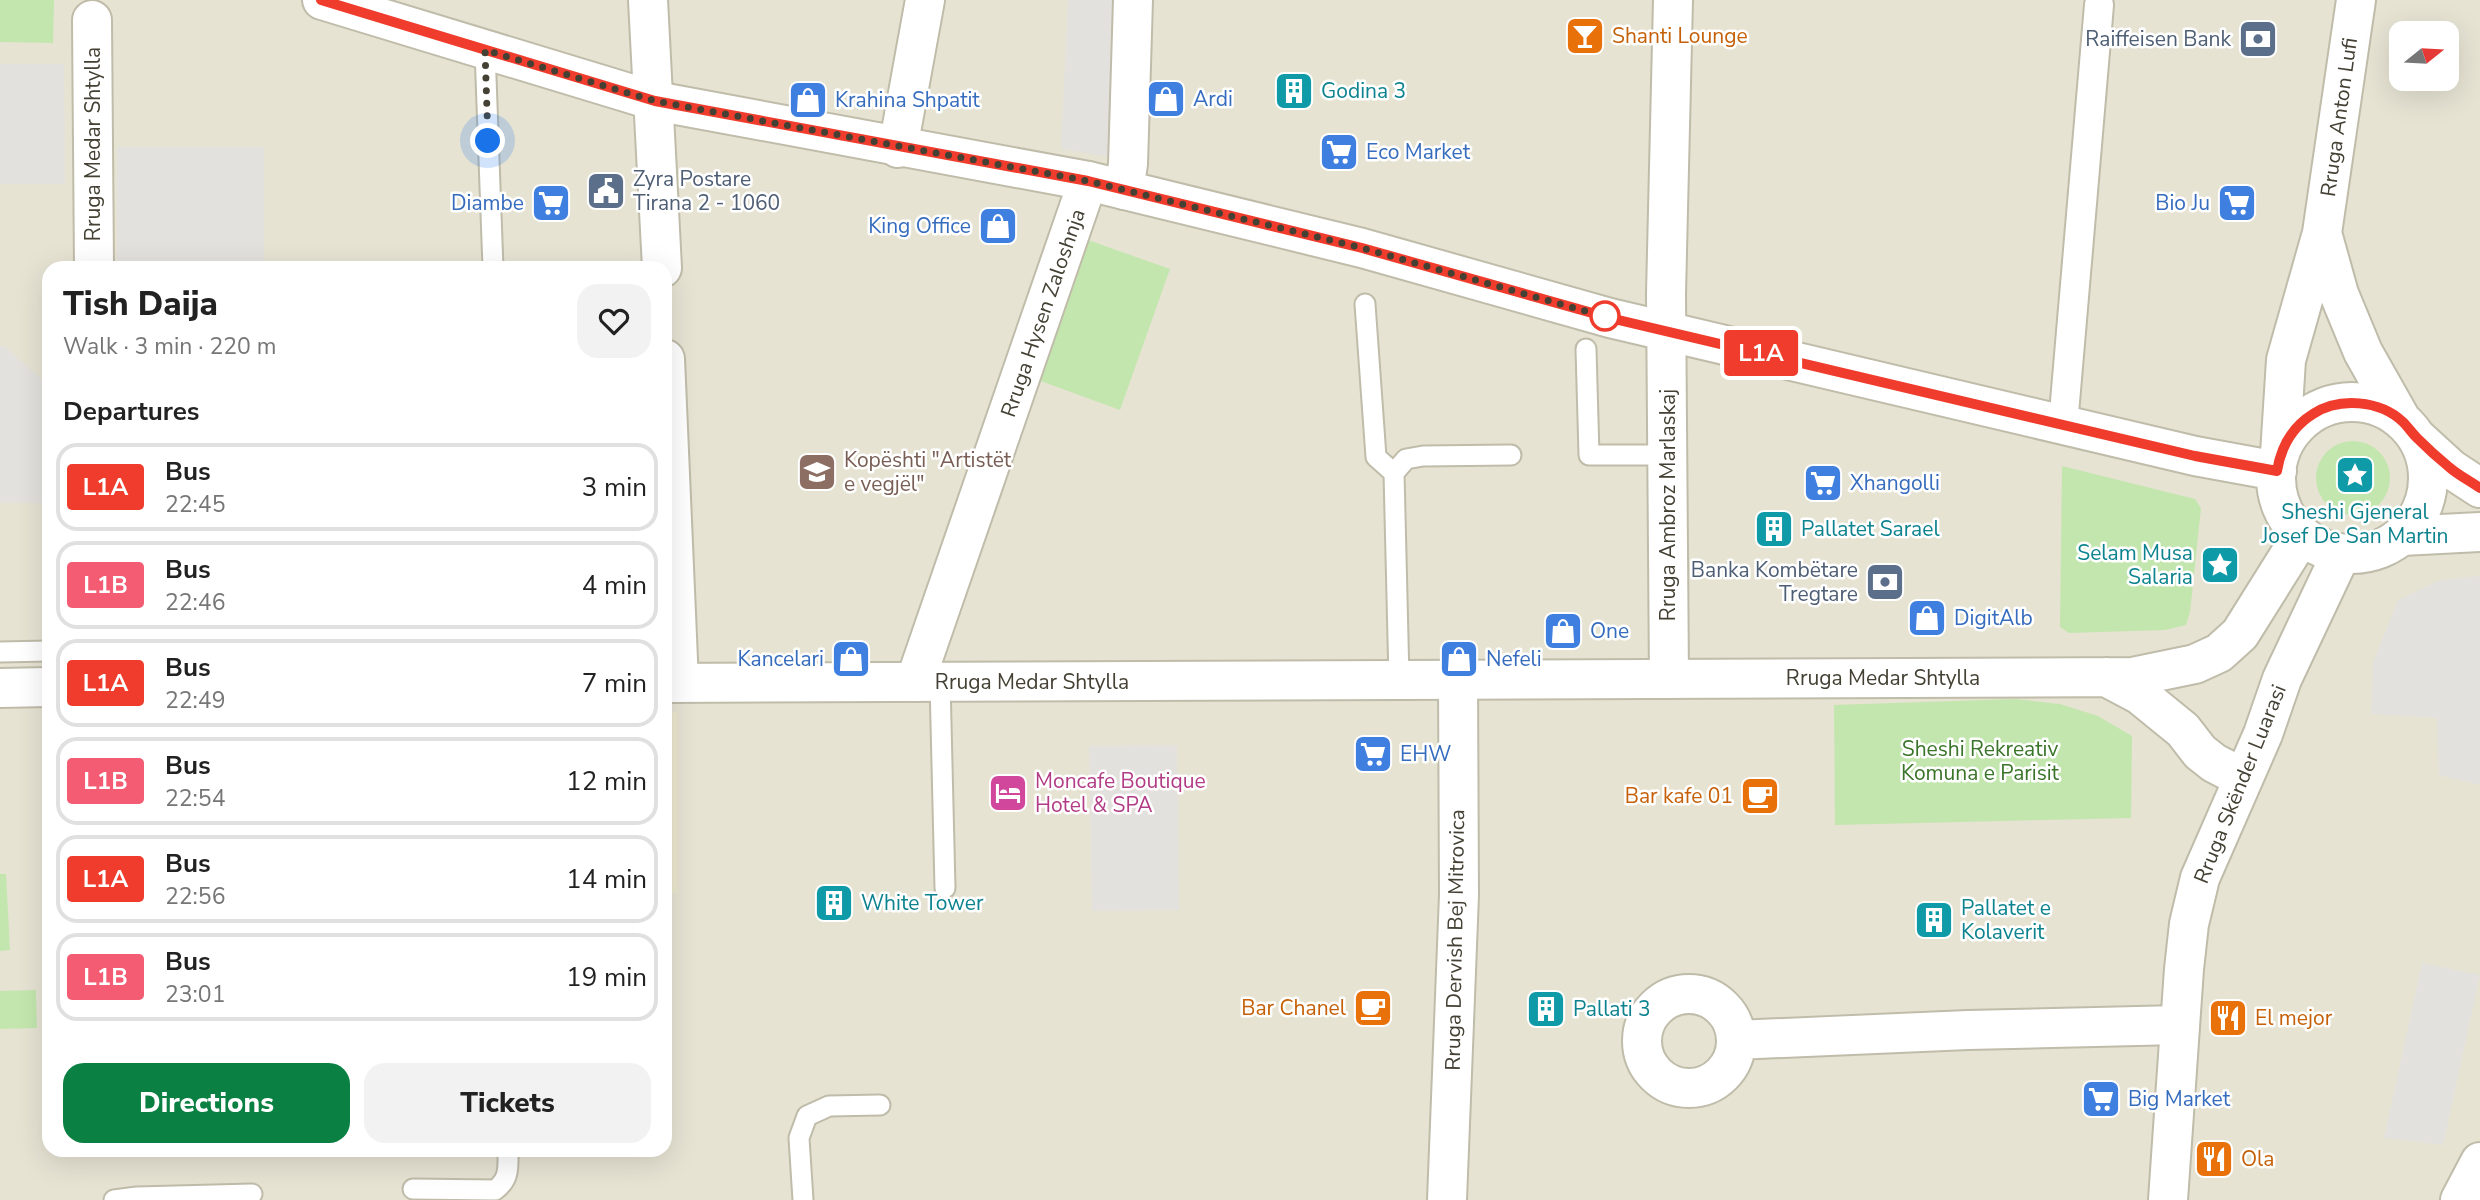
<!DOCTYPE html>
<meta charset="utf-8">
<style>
:root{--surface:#fff;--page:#f2f2f2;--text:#222;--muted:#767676;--line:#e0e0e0;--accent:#0b8043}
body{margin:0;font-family:"Nunito Sans",sans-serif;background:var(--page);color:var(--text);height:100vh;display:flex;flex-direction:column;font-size:26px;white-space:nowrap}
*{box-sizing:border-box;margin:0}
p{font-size:23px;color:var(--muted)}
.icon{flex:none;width:38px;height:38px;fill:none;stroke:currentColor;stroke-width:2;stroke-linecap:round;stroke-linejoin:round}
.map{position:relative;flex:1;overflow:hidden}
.sheet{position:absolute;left:42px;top:261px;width:630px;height:896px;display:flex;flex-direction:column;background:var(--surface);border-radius:21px;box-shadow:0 7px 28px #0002}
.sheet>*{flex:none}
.badge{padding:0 14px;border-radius:5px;font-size:24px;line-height:46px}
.needle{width:46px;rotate:72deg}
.tools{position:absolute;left:2389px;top:21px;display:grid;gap:14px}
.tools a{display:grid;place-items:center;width:70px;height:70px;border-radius:14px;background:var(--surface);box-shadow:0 7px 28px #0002;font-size:35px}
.you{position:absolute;width:35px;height:35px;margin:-18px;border:5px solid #fff;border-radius:50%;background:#1a73e8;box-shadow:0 0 0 10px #1a73e833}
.map>.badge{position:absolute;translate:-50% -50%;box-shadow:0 0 0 4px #fff}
h2{padding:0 21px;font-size:26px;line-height:63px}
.round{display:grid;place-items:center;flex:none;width:74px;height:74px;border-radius:21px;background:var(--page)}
.overview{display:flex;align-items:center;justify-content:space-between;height:119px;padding:0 21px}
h1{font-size:33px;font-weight:800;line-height:52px}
.action{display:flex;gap:14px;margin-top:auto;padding:14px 21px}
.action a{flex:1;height:80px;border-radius:21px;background:var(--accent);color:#fff;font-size:28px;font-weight:800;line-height:80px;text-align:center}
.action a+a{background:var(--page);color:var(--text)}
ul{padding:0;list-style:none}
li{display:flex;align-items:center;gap:21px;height:88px;margin:0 14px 10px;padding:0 7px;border:4px solid var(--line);border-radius:21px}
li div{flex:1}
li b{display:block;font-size:26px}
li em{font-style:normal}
li .badge{min-width:77px;font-weight:700;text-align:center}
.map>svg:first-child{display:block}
</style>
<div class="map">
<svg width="2480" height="1200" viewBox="0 0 2480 1200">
<rect width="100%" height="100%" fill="#f2f0e4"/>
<path fill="#e6e3d3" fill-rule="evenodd" d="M0,0h2480v1200h-2480zM2401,33h45v46h-45zM49,268h616v882h-616z"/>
<path fill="#ebe8ce" d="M665,712h12v181h-12z"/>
<path fill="#c3e6ae" d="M0,0h54l-1,43 -53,-1z
M1088,240l82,29 -50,141 -82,-30z
M2316 478a37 37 0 1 1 74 0a37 37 0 1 1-74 0Z
M2062,466l133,33 6,9 -11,104 -4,13 -21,5 -96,3 -9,-6z
M2015,699l45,5 38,12 34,20 -1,82 -296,7 -1,-120z
M0,874h6l4,76 -10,1z
M36,990l1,38 -37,1v-38z"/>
<path fill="#e3e1dd" d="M1068,0h50l-2,158 -55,-9z
M0,64h64l1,120h-65z
M117,147h147v121h-147z
M0,346h4l42,37 3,120h-49z
M2480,576v209l-41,-10 -2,-57 -66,-4 2,-51 25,-63 42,-20z
M1177,745l2,165 -87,1 -3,-165z
M2422,963l58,12 -37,170 -59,-7z"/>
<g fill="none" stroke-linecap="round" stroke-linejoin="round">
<g stroke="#c0bcaa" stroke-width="23">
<path id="service" d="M485,50l8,218
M1365,304l11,153 18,16
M1586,349l3,106h79
M1394,473l5,207
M1394,473l12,-14 17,-3 88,-1
M0,652l49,-1
M940,682l5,206
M413,1189l82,1c15,-11 13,-23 13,-40
M114,1200l23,-3 115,-3
M803,1200l-4,-62 8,-22 22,-10 51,-1"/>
</g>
<g stroke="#c0bcaa" stroke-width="32">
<path id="pedestrian" d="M2063,425l36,-420"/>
</g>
<g stroke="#c0bcaa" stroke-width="42">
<path id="minor" d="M648,0l14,268
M92,20l2,248
M898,148l27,-148
M1124,190l4,-26 5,-164
M665,359l14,324
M1669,679l-3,-385 7,-294
M915,682l173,-501
M1642 1041a47 47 0 1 1 94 0a47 47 0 1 1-94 0Z
M1736,1040l232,-10 212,-5
M1447,1200l12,-305 -1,-215
M2460,1200l20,-38"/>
</g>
<g stroke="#c0bcaa" stroke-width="42">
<path id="tertiary" d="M322,0l333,101 433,80 274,67 248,70 585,138 82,15
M2322,233l17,61 24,58 39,69
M2276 478a76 76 0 1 1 152 0a76 76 0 1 1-152 0Z
M2416,437l35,32 29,19
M2280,454l6,-94 36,-127 34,-233
M2402,536l78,-4
M2106,677l34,18 43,35 17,22 14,11 29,15
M665,683l1467,-6 63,-13 24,-11 21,-19 62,-99
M0,688l49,-1
M2168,1200l16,-231 5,-45 11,-46 63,-144 19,-55 59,-125"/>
</g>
<use href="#service" stroke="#fff" stroke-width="19"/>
<use href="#pedestrian" stroke="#fff" stroke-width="28"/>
<use href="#minor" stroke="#fff" stroke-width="38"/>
<use href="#tertiary" stroke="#fff" stroke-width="38"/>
</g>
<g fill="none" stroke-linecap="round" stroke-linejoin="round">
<g stroke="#fff" stroke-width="16">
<path id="line" d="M321,0l334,101 433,80 274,67 248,70 585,138 82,15c4,-24 15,-44 36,-57 26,-17 67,-14 90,8 5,5 9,11 14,16 10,10 21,20 32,29 9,8 21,14 31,21"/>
</g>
<use href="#line" stroke="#f03c2c" stroke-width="10"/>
<path stroke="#444134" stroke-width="7" stroke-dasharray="0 12.6" d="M488,141l-3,-91 170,51 433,80 274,67 248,70 -5,-2"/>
</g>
<defs>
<g id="bar-square" transform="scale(2.0125)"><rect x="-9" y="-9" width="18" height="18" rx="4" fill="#e8710a" stroke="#fff"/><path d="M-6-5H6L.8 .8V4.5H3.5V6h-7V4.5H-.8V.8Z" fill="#fff"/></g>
<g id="bank-square" transform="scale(2.0125)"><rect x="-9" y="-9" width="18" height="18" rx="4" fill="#5c6f8a" stroke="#fff"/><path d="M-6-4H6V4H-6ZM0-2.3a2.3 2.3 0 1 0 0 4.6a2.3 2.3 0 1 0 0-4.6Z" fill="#fff"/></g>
<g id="building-square" transform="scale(2.0125)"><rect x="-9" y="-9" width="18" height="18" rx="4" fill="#0f9aa8" stroke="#fff"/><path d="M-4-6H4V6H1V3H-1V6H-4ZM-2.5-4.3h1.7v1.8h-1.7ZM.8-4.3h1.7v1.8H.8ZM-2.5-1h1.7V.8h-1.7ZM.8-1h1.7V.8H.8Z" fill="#fff"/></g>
<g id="shop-square" transform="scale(2.0125)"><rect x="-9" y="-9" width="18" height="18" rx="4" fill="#3f7fe0" stroke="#fff"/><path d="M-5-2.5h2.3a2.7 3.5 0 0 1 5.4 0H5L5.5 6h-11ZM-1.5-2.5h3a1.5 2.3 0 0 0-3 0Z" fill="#fff"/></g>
<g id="supermarket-square" transform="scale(2.0125)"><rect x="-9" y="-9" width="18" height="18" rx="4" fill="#3f7fe0" stroke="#fff"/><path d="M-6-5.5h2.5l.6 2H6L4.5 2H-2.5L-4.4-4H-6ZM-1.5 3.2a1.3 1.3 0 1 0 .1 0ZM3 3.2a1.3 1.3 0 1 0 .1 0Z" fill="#fff"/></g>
<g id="civic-square" transform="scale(2.0125)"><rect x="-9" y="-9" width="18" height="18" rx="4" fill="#5c6f8a" stroke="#fff"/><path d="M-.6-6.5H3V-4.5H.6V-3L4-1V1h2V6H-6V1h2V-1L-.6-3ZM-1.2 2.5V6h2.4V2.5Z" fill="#fff"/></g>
<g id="school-square" transform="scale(2.0125)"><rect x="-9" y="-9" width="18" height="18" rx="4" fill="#8d6e63" stroke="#fff"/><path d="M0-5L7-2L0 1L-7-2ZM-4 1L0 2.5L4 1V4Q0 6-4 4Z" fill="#fff"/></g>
<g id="sight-square" transform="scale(2.0125)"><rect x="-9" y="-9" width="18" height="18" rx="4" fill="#0f9aa8" stroke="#fff"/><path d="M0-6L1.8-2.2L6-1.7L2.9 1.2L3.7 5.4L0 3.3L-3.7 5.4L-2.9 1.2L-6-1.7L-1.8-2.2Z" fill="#fff"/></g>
<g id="hotel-square" transform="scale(2.0125)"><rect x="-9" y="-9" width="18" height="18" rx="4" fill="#d1479c" stroke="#fff"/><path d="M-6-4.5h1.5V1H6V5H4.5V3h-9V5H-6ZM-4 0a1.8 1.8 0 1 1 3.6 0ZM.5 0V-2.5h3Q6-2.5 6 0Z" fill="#fff"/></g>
<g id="cafe-square" transform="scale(2.0125)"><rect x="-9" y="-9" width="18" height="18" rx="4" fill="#e8710a" stroke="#fff"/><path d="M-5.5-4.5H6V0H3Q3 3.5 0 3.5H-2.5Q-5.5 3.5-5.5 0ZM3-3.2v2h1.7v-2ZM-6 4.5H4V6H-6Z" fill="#fff"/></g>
<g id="restaurant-square" transform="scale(2.0125)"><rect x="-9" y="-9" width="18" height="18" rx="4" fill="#e8710a" stroke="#fff"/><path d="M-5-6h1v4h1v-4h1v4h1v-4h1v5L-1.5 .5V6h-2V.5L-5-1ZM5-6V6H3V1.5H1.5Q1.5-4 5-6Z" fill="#fff"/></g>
</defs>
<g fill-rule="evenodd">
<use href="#bar-square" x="1585" y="36"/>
<use href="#bank-square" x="2258" y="39"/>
<use href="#building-square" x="1294" y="91"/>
<use href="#shop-square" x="1166" y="99"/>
<use href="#shop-square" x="808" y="100"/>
<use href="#supermarket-square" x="1339" y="152"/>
<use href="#civic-square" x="606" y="191"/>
<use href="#supermarket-square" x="551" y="203"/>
<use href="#supermarket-square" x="2237" y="203"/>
<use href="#shop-square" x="998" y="226"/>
<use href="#school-square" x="817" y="472"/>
<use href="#sight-square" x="2355" y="475"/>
<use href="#supermarket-square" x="1823" y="483"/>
<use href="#building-square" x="1774" y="529"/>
<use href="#sight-square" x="2220" y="565"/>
<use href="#bank-square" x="1885" y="582"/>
<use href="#shop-square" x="1927" y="618"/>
<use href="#shop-square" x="1563" y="631"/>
<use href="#shop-square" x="851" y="659"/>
<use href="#shop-square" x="1459" y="659"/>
<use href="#supermarket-square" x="1373" y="754"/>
<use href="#hotel-square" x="1008" y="793"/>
<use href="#cafe-square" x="1760" y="796"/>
<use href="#building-square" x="834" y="903"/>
<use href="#building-square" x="1934" y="920"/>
<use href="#cafe-square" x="1373" y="1008"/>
<use href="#building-square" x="1546" y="1009"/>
<use href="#restaurant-square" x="2228" y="1018"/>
<use href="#supermarket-square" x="2101" y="1099"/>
<use href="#restaurant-square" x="2214" y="1159"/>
</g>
<circle fill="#fff" stroke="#f03c2c" stroke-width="3.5" cx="1605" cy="316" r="14"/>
<g text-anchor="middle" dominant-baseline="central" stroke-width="5" stroke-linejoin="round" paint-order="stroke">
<g font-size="21" fill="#c56008" stroke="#fff" text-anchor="start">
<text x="1612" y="36">Shanti Lounge</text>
<text x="1733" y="796" text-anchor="end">Bar kafe 01</text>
<text x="1346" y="1008" text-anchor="end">Bar Chanel</text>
<text x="2255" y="1018">El mejor</text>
<text x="2241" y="1159">Ola</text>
</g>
<g font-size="21" fill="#4e5e75" stroke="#fff" text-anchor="end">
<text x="2231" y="39">Raiffeisen Bank</text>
<text x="633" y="179" text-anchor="start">Zyra Postare<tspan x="633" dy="24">Tirana 2 - 1060</tspan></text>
<text x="1858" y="570">Banka Kombëtare<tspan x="1858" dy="24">Tregtare</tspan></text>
</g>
<g font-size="21" fill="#0d838f" stroke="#fff" text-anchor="start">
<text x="1321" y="91">Godina 3</text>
<text x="2355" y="512" text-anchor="middle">Sheshi Gjeneral<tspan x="2355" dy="24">Josef De San Martin</tspan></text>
<text x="1801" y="529">Pallatet Sarael</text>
<text x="2193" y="553" text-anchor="end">Selam Musa<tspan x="2193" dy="24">Salaria</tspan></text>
<text x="861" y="903">White Tower</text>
<text x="1961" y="908">Pallatet e<tspan x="1961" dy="24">Kolaverit</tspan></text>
<text x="1573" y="1009">Pallati 3</text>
</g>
<g font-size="21" fill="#366cbe" stroke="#fff" text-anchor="start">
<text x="1193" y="99">Ardi</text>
<text x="835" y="100">Krahina Shpatit</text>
<text x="1366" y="152">Eco Market</text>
<text x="524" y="203" text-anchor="end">Diambe</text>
<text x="2210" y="203" text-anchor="end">Bio Ju</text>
<text x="971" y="226" text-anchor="end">King Office</text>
<text x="1850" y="483">Xhangolli</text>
<text x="1954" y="618">DigitAlb</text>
<text x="1590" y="631">One</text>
<text x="824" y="659" text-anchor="end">Kancelari</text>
<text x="1486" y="659">Nefeli</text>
<text x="1400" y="754">EHW</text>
<text x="2128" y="1099">Big Market</text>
</g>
<g font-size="21" fill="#444134" stroke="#fff">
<text transform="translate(2339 117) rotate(-82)">Rruga Anton Lufi</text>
<text transform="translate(93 144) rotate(-90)">Rruga Medar Shtylla</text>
<text transform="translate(1043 313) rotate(-71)">Rruga Hysen Zaloshnja</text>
<text transform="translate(1668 505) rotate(-90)">Rruga Ambroz Marlaskaj</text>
<text x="1883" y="678">Rruga Medar Shtylla</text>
<text x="1032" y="682">Rruga Medar Shtylla</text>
<text transform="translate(2240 784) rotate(-68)">Rruga Skënder Luarasi</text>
<text transform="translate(1455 940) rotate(-89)">Rruga Dervish Bej Mitrovica</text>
</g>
<g font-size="21" fill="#785e54" stroke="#fff" text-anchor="start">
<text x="844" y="460">Kopështi "Artistët<tspan x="844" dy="24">e vegjël"</tspan></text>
</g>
<g font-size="21" fill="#397429" stroke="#fff">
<text x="1980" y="749">Sheshi Rekreativ<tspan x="1980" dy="24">Komuna e Parisit</tspan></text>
</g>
<g font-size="21" fill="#b23c85" stroke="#fff" text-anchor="start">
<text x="1035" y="781">Moncafe Boutique<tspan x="1035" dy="24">Hotel &amp; SPA</tspan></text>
</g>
</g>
</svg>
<div class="tools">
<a><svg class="needle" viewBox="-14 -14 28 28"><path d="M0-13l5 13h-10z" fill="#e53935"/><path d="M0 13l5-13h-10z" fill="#767676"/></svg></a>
</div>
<div class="you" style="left:488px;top:141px"></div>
<b class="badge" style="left:1761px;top:353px;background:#f03c2c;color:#fff">L1A</b>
<section class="sheet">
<div class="overview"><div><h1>Tish Daija</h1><p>Walk · 3 min · 220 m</p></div><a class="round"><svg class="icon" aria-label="heart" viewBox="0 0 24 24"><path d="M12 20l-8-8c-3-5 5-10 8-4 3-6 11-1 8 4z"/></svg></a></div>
<h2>Departures</h2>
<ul>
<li><span class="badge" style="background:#f03c2c;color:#fff">L1A</span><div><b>Bus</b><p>22:45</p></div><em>3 min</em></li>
<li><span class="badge" style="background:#f35c73;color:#fff">L1B</span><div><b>Bus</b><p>22:46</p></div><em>4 min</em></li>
<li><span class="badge" style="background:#f03c2c;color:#fff">L1A</span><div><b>Bus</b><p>22:49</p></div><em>7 min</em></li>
<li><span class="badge" style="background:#f35c73;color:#fff">L1B</span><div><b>Bus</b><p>22:54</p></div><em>12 min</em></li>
<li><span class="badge" style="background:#f03c2c;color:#fff">L1A</span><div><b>Bus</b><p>22:56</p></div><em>14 min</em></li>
<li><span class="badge" style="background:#f35c73;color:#fff">L1B</span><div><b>Bus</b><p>23:01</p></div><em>19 min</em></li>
</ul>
<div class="action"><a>Directions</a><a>Tickets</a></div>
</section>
</div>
